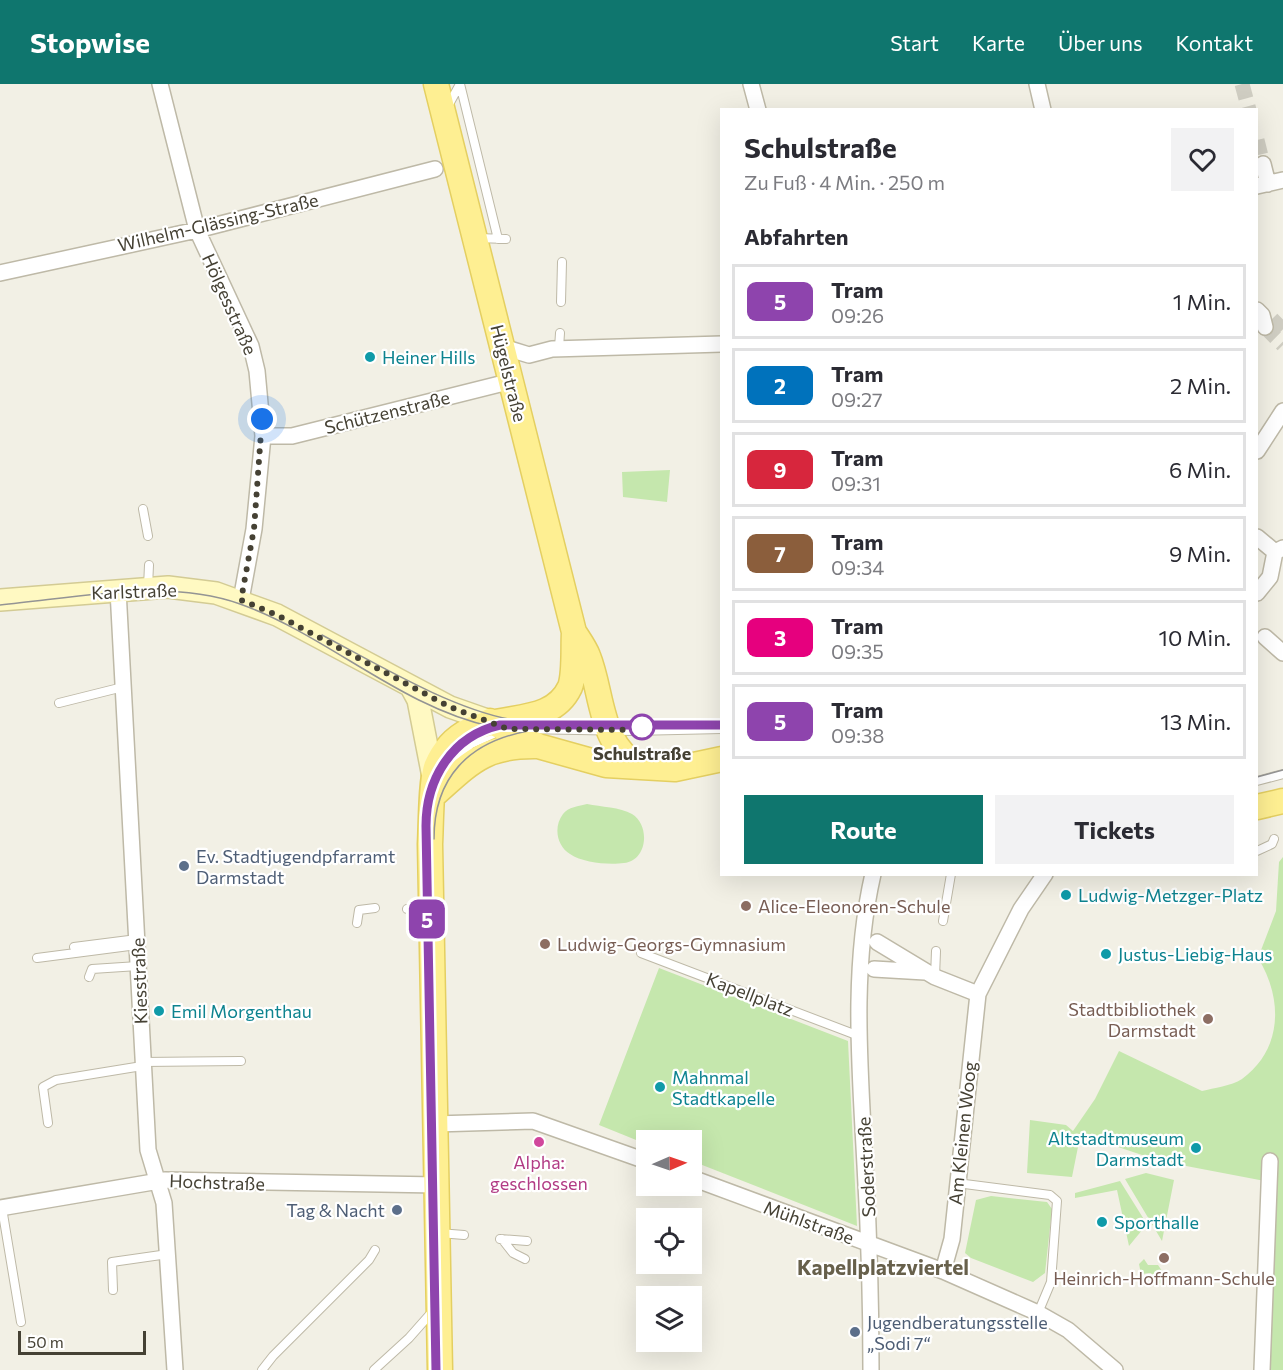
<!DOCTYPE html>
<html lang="de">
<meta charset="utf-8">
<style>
:root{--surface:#fff;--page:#f2f2f3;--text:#2b2b33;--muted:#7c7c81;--line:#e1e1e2;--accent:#0f766e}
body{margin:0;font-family:Commissioner,sans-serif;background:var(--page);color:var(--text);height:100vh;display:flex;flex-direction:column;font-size:22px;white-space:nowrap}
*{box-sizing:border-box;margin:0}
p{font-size:20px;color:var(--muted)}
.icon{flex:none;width:33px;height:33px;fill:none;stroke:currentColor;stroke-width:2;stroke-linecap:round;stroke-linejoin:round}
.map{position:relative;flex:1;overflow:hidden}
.side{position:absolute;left:720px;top:24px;width:538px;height:768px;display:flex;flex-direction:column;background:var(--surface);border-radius:0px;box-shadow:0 6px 24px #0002}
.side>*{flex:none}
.badge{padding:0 12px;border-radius:9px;font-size:21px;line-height:39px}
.needle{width:39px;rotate:88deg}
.buttons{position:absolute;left:636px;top:1046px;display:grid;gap:12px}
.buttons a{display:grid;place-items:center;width:66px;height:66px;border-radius:0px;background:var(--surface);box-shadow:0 6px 24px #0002;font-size:30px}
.scale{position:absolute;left:18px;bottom:15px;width:128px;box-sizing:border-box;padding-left:6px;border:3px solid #454134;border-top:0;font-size:16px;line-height:21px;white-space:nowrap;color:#454134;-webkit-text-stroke:4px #fff;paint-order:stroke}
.you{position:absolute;width:30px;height:30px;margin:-15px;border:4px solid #fff;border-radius:50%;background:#1a73e8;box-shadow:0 0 0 9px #1a73e833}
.map>.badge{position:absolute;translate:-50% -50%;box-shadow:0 0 0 3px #fff}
h2{padding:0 24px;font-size:22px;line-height:54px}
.round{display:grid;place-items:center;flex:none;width:63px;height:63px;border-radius:0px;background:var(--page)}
.headline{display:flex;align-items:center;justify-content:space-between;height:102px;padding:0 24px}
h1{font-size:28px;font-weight:700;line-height:45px}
.primary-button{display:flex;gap:12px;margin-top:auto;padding:12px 24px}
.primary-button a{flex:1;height:69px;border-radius:0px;background:var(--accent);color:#fff;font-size:24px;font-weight:700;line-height:69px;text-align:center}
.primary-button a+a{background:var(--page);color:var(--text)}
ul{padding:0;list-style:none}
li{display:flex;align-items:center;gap:18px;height:75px;margin:0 12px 9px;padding:0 12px;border:3px solid var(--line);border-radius:0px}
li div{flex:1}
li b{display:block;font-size:22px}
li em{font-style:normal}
li .badge{min-width:66px;font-weight:700;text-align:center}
header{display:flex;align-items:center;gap:36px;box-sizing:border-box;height:84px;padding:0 30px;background:var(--accent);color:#fff}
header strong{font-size:28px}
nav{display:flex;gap:33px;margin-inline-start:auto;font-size:21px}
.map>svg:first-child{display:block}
</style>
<header>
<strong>Stopwise</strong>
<nav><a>Start</a><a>Karte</a><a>Über uns</a><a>Kontakt</a></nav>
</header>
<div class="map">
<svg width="1283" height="1286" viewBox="0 0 1283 1286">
<rect width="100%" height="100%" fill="#f2f0e5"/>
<path fill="#c5e7ad" d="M670,386l-3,32 -44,-5 -1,-25z
M587,720c14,3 33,3 45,10 19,12 15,47 -8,49 -15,2 -41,0 -54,-9 -13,-8 -17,-27 -7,-40 5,-7 16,-8 24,-10z
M1283,773v513h-15l2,-188 -110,-21 -84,-28 4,4 -8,40 -45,-4 3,-53 36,5 7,6 22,-32 24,-48 83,40c12,-3 29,-5 40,-12 41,-30 41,-81 16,-121l18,-47 3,-49z
M659,884l189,73 9,185 -165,-65v-21h-46v4l-47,-19z
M1146,1089l28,7 -12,61 -37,-62z
M1120,1097l30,48h-7l-14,17 -12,-56 -42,8v-5z
M991,1112l56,6 5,7 -7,64 -12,9 -62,-24 -6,-5 11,-53z
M1144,1175l4,6h10l8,12 -7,8 -8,-12 -10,1 -2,-10z"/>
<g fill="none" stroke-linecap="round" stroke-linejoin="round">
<path stroke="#cfcdc2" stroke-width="15" stroke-dasharray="15 8" stroke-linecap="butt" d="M1242,0l7,26
M1257,56l6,24
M1272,235l11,11
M1265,243l18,18"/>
<g stroke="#beb9a7" stroke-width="10">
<path id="lane" d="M460,0l38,155
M448,22l12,-22
M478,154l28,1
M561,218l1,-40
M559,264l1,-15
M143,425l5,27
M148,503l1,-22
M59,619l64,-16
M522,645l111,2 89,-2
M448,683l23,-23 22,-10
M1257,697l26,-7
M1257,767l15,-7 2,-5
M407,825l23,2
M943,837l8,-47
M357,839l2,-13 16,-2
M74,863l63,-8
M641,869l218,83
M37,874l100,-13
M89,893l3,-8 46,-3
M935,893l1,-26
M142,978l99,-1
M48,1039l-5,-36 13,-7 86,-14
M957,1099l93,12 7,6 -6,81 -13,31
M2,1124l19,114
M439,1149l25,2
M500,1155l27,2
M502,1155l11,14 12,6
M113,1206l-1,-28 56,-8
M262,1286l11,-14 96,-96 6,-10
M374,1286l35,-32 23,-26"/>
</g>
<g stroke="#beb9a7" stroke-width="18">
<path id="street" d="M160,0l37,146 54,116 6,25 6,65 -9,93 -13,71
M751,0l7,26
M1037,0l6,26
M1263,80l5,20
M1257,102l26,-6
M0,189l197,-43 238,-61
M1257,226l5,5 3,12
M503,263l26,8 23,-6 170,-5
M263,352h29l220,-55
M1257,367l26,-40
M1257,453l18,15 8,-4
M118,506l30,560 16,53 11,167
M1257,509l13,-16 5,-25
M1265,553l18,16
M877,858l58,35 43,17
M874,885l51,3
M435,1040l98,-3 113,40
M692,1094l251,93 95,42 30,17 47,40
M0,1124l165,-28 272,5
M943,1187l9,-32 26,-245 43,-85 24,-35
M871,1286c0,-69 -2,-137 -6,-205 -5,-97 -14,-195 8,-291
M1262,1286l8,-209"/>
</g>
<g stroke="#d3cb94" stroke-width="24">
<path id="secondary" d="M0,516l168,-13 48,6 61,22 173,92 40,14
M411,603l7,13 15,77"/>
</g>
<g stroke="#e4cf61" stroke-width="27">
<path id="primary" d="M436,0l138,548c5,8 11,16 14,24 15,37 11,91 53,111
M490,637l48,25 68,19 69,4 47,-10
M434,711c37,-33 51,-50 104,-49
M1257,723l26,-6
M440,1286l-10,-526c1,-18 1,-64 6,-77 30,-71 109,-27 134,-80 5,-13 3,-40 4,-55"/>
</g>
<use href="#lane" stroke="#fff" stroke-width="8"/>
<use href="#street" stroke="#fff" stroke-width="15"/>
<use href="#secondary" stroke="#fff9c2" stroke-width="21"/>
<use href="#primary" stroke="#feef92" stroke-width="24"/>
<path stroke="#949494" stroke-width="1.5" d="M0,521c76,-7 167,-27 240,-1 89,32 160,103 253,123
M322,551c55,29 131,75 192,85
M1257,693l26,-7
M434,755c0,-62 35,-97 94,-108
M436,1286l-10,-544c0,-46 26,-90 74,-101h222"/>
</g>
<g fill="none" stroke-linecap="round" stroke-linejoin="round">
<g stroke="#fff" stroke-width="14">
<path id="line" d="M436,1286l-10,-544c0,-47 26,-90 74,-101h222"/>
</g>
<use href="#line" stroke="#8e44ad" stroke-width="9"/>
<path stroke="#454134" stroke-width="6" stroke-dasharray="0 10.8" d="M262,335l-8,110 -13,71 36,15 173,92 58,22 142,1 -8,-3"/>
</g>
<g fill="#0f9aa8" stroke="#fff" stroke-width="2">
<circle cx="370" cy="273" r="6"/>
<circle cx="1066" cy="811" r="6"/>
<circle cx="1106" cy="870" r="6"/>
<circle cx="159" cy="927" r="6"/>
<circle cx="660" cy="1003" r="6"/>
<circle cx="1196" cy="1064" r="6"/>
<circle cx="1102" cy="1138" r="6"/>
</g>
<circle fill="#fff" stroke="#8e44ad" stroke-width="3" cx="642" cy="643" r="12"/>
<g fill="#5c6f8a" stroke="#fff" stroke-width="2">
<circle cx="184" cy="782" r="6"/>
<circle cx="397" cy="1126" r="6"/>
<circle cx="855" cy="1248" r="6"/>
</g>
<g fill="#8d6e63" stroke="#fff" stroke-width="2">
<circle cx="746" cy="822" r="6"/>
<circle cx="545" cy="860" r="6"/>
<circle cx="1208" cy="935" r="6"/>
<circle cx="1164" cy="1174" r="6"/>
</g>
<circle fill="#d1479c" stroke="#fff" stroke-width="2" cx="539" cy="1058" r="6"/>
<g text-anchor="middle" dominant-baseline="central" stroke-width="4.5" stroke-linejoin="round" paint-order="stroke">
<g font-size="18" fill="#454134" stroke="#fff">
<text transform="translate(218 138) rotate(-13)">Wilhelm-Glässing-Straße</text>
<text transform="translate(230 220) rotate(66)">Hölgesstraße</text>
<text transform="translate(509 289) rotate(76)">Hügelstraße</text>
<text transform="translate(387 328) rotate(-14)">Schützenstraße</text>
<text transform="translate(134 507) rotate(-2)">Karlstraße</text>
<text transform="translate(139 897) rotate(-92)">Kiesstraße</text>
<text transform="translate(750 910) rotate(21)">Kapellplatz</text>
<text transform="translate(962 1049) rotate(-84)">Am Kleinen Woog</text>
<text transform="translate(866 1083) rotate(-93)">Soderstraße</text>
<text transform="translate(217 1098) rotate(2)">Hochstraße</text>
<text transform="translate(809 1138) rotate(20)">Mühlstraße</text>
</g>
<g font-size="18" fill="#0d838f" stroke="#fff" text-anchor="start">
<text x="382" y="273">Heiner Hills</text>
<text x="1078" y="811">Ludwig-Metzger-Platz</text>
<text x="1118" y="870">Justus-Liebig-Haus</text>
<text x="171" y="927">Emil Morgenthau</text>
<text x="672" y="993">Mahnmal<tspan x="672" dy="21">Stadtkapelle</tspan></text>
<text x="1184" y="1054" text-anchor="end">Altstadtmuseum<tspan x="1184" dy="21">Darmstadt</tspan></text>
<text x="1114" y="1138">Sporthalle</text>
</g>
<g font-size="18" font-weight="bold" fill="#454134" stroke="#fff">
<text x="642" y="669">Schulstraße</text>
</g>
<g font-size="18" fill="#4e5e75" stroke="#fff" text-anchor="start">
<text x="196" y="772">Ev. Stadtjugendpfarramt<tspan x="196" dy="21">Darmstadt</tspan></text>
<text x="385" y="1126" text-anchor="end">Tag &amp; Nacht</text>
<text x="867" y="1238">Jugendberatungsstelle<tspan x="867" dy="21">„Sodi 7“</tspan></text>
</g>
<g font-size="18" fill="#785e54" stroke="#fff" text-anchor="start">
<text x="758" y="822">Alice-Eleonoren-Schule</text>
<text x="557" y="860">Ludwig-Georgs-Gymnasium</text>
<text x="1196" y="925" text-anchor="end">Stadtbibliothek<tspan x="1196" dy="21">Darmstadt</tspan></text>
<text x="1164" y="1194" text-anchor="middle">Heinrich-Hoffmann-Schule</text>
</g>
<g font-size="18" fill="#b23c85" stroke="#fff">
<text x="539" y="1078">Alpha:<tspan x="539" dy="21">geschlossen</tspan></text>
</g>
<g font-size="21" font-weight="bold" fill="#67604b" stroke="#fff">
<text x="883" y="1182">Kapellplatzviertel</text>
</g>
</g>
</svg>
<div class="buttons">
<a><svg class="needle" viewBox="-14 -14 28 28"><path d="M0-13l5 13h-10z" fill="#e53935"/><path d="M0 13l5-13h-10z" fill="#7c7c81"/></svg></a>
<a><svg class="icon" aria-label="locate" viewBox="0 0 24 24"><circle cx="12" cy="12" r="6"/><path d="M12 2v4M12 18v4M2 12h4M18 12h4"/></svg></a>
<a><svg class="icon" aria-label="layers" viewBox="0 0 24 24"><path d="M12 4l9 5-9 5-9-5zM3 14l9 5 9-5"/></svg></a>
</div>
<div class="scale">50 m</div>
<div class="you" style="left:262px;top:335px"></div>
<b class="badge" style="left:427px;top:835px;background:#8e44ad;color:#fff">5</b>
<section class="side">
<div class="headline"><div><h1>Schulstraße</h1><p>Zu Fuß · 4 Min. · 250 m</p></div><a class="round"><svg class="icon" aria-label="heart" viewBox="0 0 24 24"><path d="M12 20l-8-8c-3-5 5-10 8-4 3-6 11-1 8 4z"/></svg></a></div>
<h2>Abfahrten</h2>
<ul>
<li><span class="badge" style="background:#8e44ad;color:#fff">5</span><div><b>Tram</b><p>09:26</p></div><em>1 Min.</em></li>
<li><span class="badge" style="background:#0072bc;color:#fff">2</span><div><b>Tram</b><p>09:27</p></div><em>2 Min.</em></li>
<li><span class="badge" style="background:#d7263d;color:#fff">9</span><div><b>Tram</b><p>09:31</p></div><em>6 Min.</em></li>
<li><span class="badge" style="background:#8b5e3c;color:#fff">7</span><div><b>Tram</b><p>09:34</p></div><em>9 Min.</em></li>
<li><span class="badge" style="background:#e6007e;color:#fff">3</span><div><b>Tram</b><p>09:35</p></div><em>10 Min.</em></li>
<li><span class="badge" style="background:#8e44ad;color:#fff">5</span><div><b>Tram</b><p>09:38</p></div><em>13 Min.</em></li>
</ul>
<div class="primary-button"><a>Route</a><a>Tickets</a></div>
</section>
</div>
